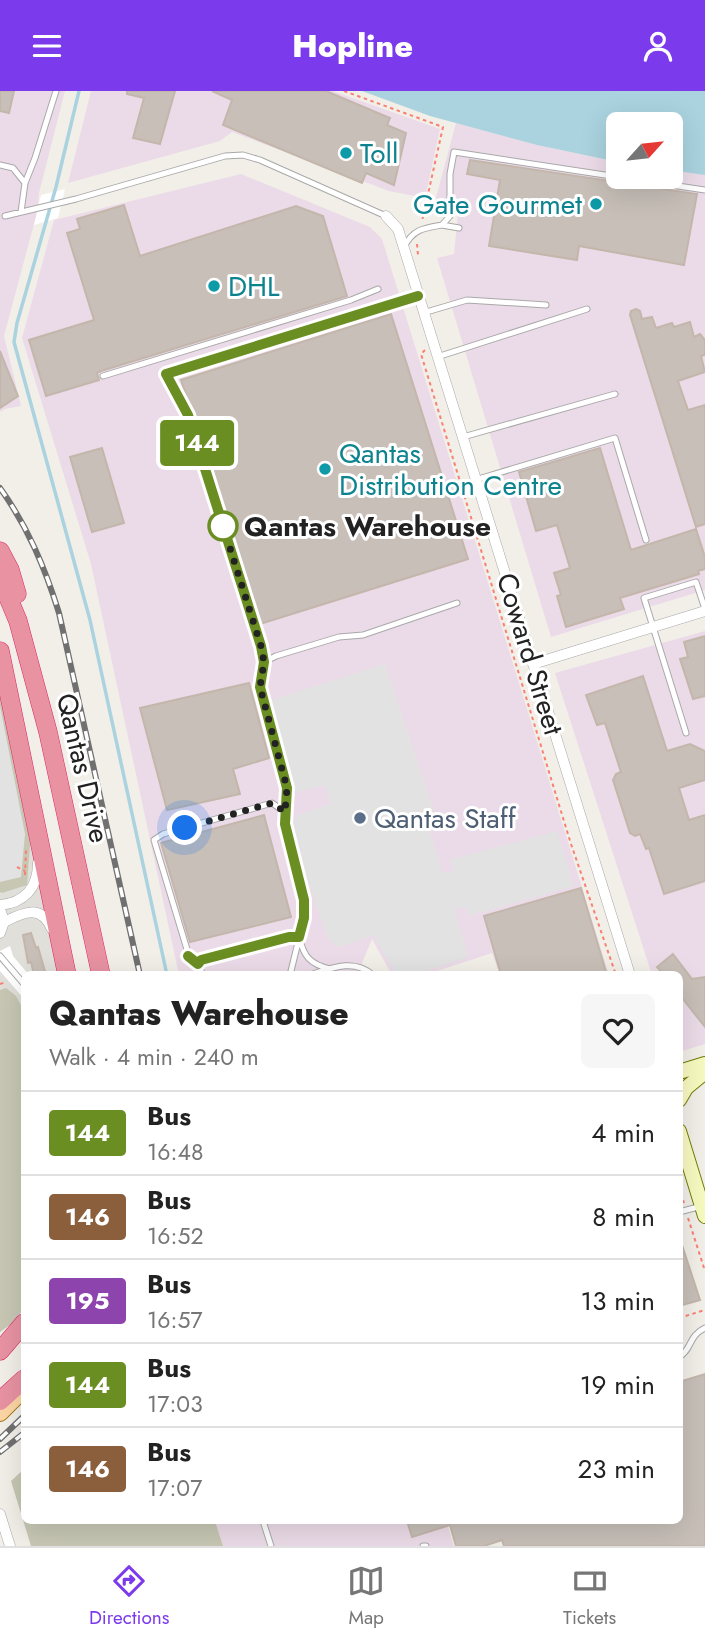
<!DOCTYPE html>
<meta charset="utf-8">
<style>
:root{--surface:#fff;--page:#f6f6f6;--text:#222;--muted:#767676;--line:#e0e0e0;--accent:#7c3aed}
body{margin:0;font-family:Jost,sans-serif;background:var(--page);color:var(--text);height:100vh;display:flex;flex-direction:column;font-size:26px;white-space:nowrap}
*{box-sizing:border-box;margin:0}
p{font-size:23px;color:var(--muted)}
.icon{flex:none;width:38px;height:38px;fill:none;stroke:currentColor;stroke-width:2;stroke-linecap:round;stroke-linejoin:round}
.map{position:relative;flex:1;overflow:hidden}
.drawer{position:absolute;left:21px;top:880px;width:662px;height:553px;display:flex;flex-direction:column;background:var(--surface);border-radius:10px;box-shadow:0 7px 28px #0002}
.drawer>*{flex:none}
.badge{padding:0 14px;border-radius:5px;font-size:24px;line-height:46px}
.needle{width:46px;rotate:63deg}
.tools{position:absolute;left:606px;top:21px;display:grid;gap:14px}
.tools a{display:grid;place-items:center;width:77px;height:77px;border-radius:10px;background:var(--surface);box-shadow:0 7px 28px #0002;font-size:35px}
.you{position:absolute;width:35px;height:35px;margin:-18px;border:5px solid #fff;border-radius:50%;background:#1a73e8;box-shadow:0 0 0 10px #1a73e833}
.map>.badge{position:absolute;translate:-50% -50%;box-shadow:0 0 0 4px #fff}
.round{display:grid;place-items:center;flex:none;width:74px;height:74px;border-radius:10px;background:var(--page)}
.head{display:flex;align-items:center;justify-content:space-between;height:119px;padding:0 28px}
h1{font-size:33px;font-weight:800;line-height:52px}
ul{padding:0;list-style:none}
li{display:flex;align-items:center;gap:21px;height:84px;padding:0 28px;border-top:2px solid var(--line)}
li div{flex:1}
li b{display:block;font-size:26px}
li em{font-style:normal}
li .badge{min-width:77px;font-weight:700;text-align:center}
header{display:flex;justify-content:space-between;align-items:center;height:91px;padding:0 28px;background:var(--accent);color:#fff;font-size:32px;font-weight:800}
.tab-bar{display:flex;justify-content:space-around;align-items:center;height:98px;border-top:2px solid var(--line);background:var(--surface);font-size:19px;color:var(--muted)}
.tab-bar a{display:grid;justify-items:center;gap:4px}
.tab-bar .active{color:var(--accent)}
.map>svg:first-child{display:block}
</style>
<header><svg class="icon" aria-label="menu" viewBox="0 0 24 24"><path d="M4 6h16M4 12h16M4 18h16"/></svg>Hopline<svg class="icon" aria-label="person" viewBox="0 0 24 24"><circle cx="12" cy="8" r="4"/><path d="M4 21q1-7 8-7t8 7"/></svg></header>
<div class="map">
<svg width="705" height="1455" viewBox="0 0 705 1455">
<rect width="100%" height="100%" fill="#f2efe9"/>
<path fill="#ebdbe8" d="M0,0h65l-26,102 -1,16 -34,127 17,70 -16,3 -5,3z
M91,0h242l107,38 -15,69 -36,-7 -157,-59 -12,9 -152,42z
M456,32l81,22 81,17v15h52v-8l35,4v417l-154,47 -114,-379 17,-4 4,-41 -25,-4z
M241,83l129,53 12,12 227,736h-109l-8,-22 -67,22h-33l-20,-36 -15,36h-178l-88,-411 -69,-226 32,-118z
M705,540v413l-26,8v-77h-27l-97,-302z
M215,1430h228l1,4 3,-1 7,22h-231z"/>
<path fill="#e1dfda" d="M0,598l31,143 26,143h-33v333l-24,24z"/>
<path fill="#c7c7b4" d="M0,598l31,143 -4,53 -25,8 -2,-1z
M6,897l10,8 8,15v297l-9,13 -15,11v-342z
M24,1378v52h191l8,25h-192l-20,-65z"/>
<path fill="#e2e2e2" d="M385,573l49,148 -10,3 19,58 10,-2 -3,-11 107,-29 17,55 -105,30 -4,-9 -10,3 13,47 -54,18h-18l-22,-40 -35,12 -10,-7 -39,-109 7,-16 34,-11 -6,-19 -31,8 -22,-93z
M0,615l25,128 -4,43 -21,5z"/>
<path fill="#aad3df" d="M362,0h343v84l-35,-5v-46h-52v38l-81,-17 -107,-29z"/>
<path fill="#fff" d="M65,98l-7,29 -24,7 7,-30z
M10,855l3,10 16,19h-5v24l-24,-28v-20z"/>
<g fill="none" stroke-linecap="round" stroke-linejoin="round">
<path stroke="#aad3df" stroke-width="3.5" d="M79,0l-23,96 -39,136 -3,19 76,278 77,355"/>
</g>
<path fill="#c7bfb8" stroke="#c4b6ab" stroke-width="2" d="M0,0h14l-5,22 -9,-2z
M127,0h48l-15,53 -27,-6 11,-40 -17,-4z
M212,0h114l64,27 -3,7 19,8 -12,52 -28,-12 -4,10 -139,-58 9,-25z
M470,69l227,34 -13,71 -105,-19 -2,14 -88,-14 11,-66 -33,-6z
M124,114l16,51 156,-50 27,10 24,80 -246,75 -4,2 2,7 -53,16 -17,-56 65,-20 -27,-87 13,-4 -3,-10z
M636,218l4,2 2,8 10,-2 4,11 16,-5 2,4 16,-5 4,15 6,-3 5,6v15l-4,1 4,16 -27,9 10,29 17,-5v119l-9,3 -66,-212 1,-4z
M391,223l77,245 -208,65 -79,-244z
M0,260l18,45 -18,12z
M102,357l22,75 -32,9 -22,-75z
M600,357l31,102 65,-21 9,28v12l-7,2 1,3 -79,24 4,11 -58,18 -9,-31 4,-1 -7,-22 16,-5 -13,-43 -21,6 -17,-59z
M705,545v60l-12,3 -13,-40 8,-2 -4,-15z
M643,585l24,75 23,-7 15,7v29l-26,8 10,32 16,-5v66l-41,13 -15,-46 -3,1 -6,-15 -5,2 -5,-3 -17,-53 3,-6 5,-2 -16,-49 -8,2 -11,-30z
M249,592l20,75 -36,11 7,25 -73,16 -27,-102z
M264,724l27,102 -101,25 -29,-99z
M581,797l26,87h-106l-17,-59z
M31,842l5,15 2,-1 8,28h-12l-3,-13 -3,1 -5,-28z
M673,863l19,25 13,-2v50l-26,-33v-19h-15l-7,-8z
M681,1151l19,58 -21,6v-63z
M705,1283v172h-201l-2,-6 -18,6h-28l-6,-21 -38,12 -5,-16h272v-139z"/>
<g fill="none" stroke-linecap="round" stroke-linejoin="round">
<g stroke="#a9a9a9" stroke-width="7">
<path id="lane" d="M0,74l13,3 12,15
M618,86l87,13
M21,121l4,-29 10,-25 21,-67
M5,125l71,-17 149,-43 18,-1 17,5 126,56
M442,134l17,3
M404,156c9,-18 20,-19 38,-22l8,-9v-42l4,-22 164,25
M423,222l44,-13 79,5
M437,266l150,-48
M103,285l248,-76 27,-11
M463,346l152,-43
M475,389l140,-42 31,102
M264,571l12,-6 63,-19 24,-2 94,-32
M686,642l-42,-135 52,-16 9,27
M0,865l24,28
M198,873l-9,-8 -35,-116 9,-6 109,-31 13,9
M203,884l-5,-11 3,-4 88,-23h10c5,20 11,27 31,32
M290,884l14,-57v-18l-19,-76 2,-36 -27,-101 4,-25 -3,-16 -73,-231 -22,-41 252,-78
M310,884c21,-7 44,-17 63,0
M679,1121l23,-6
M679,1266c13,-7 9,-21 26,-29
M263,1430l8,25
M423,1455h3"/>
</g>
<g stroke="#a9a9a9" stroke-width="11">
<path id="street" d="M386,125l12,13 232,746
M533,573l172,-53
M0,814c24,-2 38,-17 38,-42
M0,818l4,13 -4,11
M4,831c20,-10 37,-18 48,7
M0,1423l10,32"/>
</g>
<g stroke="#707d05" stroke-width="16">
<path id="secondary" d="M679,981l26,-8
M679,1009l7,-12 19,-16
M679,1040l26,85"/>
</g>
<g stroke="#a06b00" stroke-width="18">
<path id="primary" d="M0,1322l20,-20"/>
</g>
<g stroke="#dc2a67" stroke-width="19">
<path id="highway" d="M0,460l10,19 7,24
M0,487l18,43 30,111 53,243
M0,560l67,324
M0,1260l24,-28
M0,1310l24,-22"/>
</g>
<path stroke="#fa8072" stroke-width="2" stroke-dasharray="3.5 3.5" stroke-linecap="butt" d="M344,0l99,36 -21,94
M417,153l1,11
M425,259l-4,4 150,490 45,131
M17,776l8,4
M25,784l1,-26
M0,893l6,-2
M679,1096l5,16
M688,1127l17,53
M679,1227l26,-8"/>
<use href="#lane" stroke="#fff" stroke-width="5"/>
<use href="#street" stroke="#fff" stroke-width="10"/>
<use href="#secondary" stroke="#f7fabf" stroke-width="14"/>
<use href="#primary" stroke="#fcd6a4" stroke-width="16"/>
<use href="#highway" stroke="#e892a2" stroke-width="18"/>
<g stroke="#707070" stroke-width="6">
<path id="rail" d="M0,397c28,39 45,80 59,125l81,362
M0,1348l24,-23
M0,1361l24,-19"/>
</g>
<use href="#rail" stroke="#fff" stroke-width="3.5" stroke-dasharray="10" stroke-linecap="butt"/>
</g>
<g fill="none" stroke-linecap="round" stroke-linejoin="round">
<g stroke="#fff" stroke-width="16">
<path id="line" d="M188,865l10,8 3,-4 88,-23h10l5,-19v-18l-19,-76 2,-36 -27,-101 4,-25 -3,-16 -73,-231 -22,-41 252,-78"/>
</g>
<use href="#line" stroke="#6b8e23" stroke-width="10"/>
<path stroke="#222" stroke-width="7" stroke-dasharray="0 12.6" d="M185,737l87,-25 13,9 2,-24 -27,-101 4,-25 -3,-16 -38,-120"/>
</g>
<g fill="#0f9aa8" stroke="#fff" stroke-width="2.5">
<circle cx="346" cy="62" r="7"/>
<circle cx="596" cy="113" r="7"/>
<circle cx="214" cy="195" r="7"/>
<circle cx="325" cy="378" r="7"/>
</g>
<circle fill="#fff" stroke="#6b8e23" stroke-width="3.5" cx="223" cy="435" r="14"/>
<circle fill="#5c6f8a" stroke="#fff" stroke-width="2.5" cx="360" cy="727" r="7"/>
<g text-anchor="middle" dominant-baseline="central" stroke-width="6" stroke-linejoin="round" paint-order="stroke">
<g font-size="28" fill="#0d838f" stroke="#fff" text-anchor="start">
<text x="360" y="62">Toll</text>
<text x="582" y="113" text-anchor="end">Gate Gourmet</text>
<text x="228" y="195">DHL</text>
<text x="339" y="362">Qantas<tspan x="339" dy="32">Distribution Centre</tspan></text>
</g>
<g font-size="28" font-weight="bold" fill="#222" stroke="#fff" text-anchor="start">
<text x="244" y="435">Qantas Warehouse</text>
</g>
<g font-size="28" fill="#222" stroke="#fff">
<text transform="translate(530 563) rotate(73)">Coward Street</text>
<text transform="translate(83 677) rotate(77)">Qantas Drive</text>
</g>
<g font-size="28" fill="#4e5e75" stroke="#fff" text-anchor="start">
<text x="374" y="727">Qantas Staff</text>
</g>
</g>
</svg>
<div class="tools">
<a><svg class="needle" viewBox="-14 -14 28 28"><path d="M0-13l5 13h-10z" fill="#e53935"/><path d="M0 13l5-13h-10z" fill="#767676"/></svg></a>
</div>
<div class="you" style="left:185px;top:737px"></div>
<b class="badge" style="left:197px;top:352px;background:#6b8e23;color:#fff">144</b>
<section class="drawer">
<div class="head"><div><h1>Qantas Warehouse</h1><p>Walk · 4 min · 240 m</p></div><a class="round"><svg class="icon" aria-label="heart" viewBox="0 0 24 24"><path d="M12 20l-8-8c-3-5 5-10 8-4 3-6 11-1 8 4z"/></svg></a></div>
<ul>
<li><span class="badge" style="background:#6b8e23;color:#fff">144</span><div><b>Bus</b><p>16:48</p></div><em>4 min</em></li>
<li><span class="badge" style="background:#8b5e3c;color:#fff">146</span><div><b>Bus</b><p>16:52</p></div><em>8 min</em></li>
<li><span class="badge" style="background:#8e44ad;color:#fff">195</span><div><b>Bus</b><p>16:57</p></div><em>13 min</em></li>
<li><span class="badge" style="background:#6b8e23;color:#fff">144</span><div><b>Bus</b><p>17:03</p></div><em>19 min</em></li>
<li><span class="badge" style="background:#8b5e3c;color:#fff">146</span><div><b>Bus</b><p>17:07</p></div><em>23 min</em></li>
</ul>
</section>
</div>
<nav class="tab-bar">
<a class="active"><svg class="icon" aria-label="directions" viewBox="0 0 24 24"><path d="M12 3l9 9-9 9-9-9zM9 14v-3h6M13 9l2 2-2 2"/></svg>Directions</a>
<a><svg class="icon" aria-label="map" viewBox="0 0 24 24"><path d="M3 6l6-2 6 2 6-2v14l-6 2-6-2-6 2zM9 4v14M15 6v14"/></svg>Map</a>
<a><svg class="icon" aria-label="tickets" viewBox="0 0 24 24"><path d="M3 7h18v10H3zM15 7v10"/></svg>Tickets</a>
</nav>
